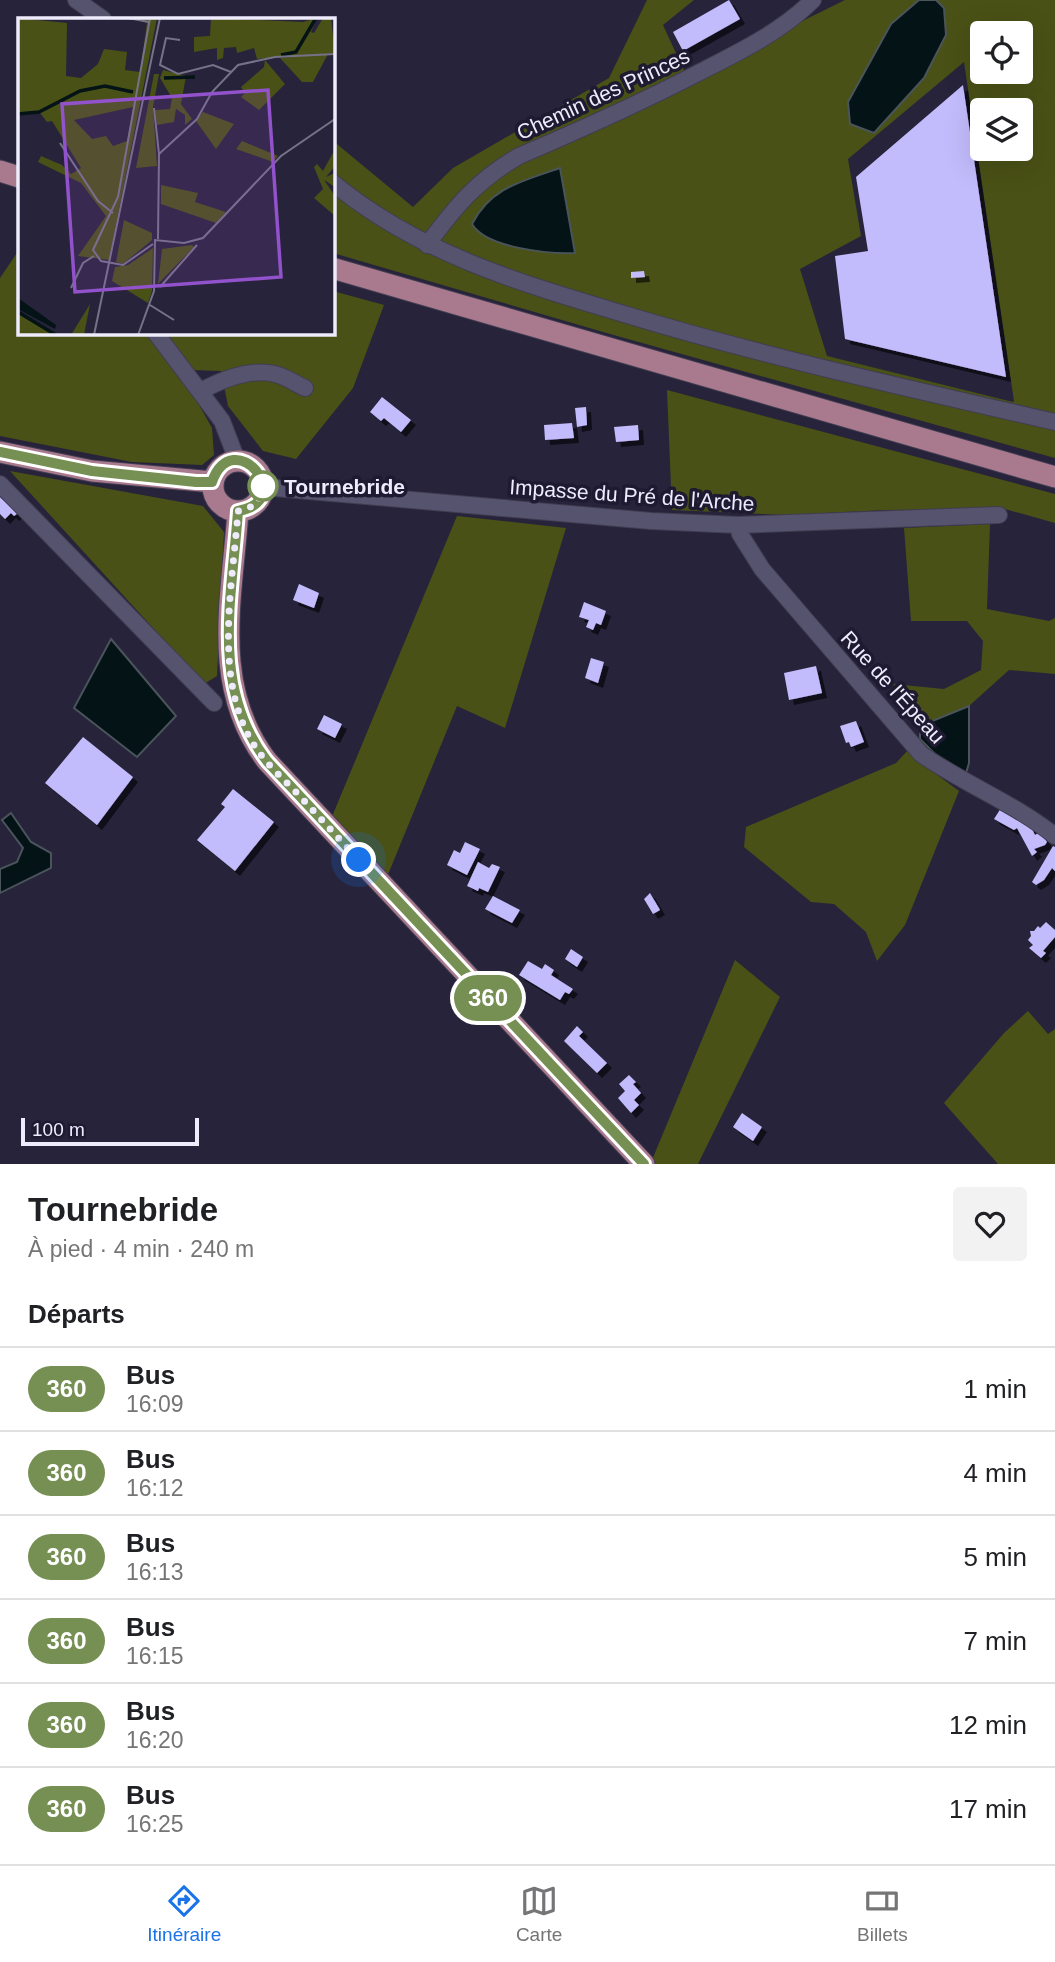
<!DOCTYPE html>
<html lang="fr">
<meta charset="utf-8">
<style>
:root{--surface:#fff;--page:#f2f2f2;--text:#202124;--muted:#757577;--line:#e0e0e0;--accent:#1a73e8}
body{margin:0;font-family:Helvetica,sans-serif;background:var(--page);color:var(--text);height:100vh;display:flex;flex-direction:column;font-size:26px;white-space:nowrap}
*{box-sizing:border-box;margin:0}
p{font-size:23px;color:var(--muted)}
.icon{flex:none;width:38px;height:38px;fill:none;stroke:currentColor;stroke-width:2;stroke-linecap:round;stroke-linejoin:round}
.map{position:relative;height:1164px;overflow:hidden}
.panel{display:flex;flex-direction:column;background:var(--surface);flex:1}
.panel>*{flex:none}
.badge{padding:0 14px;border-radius:23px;font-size:24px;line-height:46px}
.fabs{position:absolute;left:970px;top:21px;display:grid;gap:14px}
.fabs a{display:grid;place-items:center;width:63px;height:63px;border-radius:7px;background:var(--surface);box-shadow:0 7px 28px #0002;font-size:35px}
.scale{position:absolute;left:21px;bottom:18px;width:178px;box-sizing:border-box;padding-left:7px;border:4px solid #edebfc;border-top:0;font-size:19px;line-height:24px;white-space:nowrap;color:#edebfc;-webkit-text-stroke:5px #1d1a31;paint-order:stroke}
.you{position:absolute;width:35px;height:35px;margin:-18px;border:5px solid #fff;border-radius:50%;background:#1a73e8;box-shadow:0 0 0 10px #1a73e833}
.map>.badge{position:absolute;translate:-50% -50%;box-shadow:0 0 0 4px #fff}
h2{padding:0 28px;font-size:26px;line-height:63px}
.round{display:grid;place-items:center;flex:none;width:74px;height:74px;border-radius:7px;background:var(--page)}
.overview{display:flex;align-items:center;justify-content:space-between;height:119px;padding:0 28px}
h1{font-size:33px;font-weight:700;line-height:52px}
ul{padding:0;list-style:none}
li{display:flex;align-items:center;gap:21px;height:84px;padding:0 28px;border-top:2px solid var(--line)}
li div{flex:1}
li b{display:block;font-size:26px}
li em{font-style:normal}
li .badge{min-width:77px;font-weight:700;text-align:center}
.tab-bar{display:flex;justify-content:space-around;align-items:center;height:98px;border-top:2px solid var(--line);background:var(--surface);font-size:19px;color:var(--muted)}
.tab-bar a{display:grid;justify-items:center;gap:4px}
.tab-bar .active{color:var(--accent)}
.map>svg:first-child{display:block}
</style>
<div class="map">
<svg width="1055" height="1164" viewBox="0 0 1055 1164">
<defs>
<filter id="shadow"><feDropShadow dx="5" dy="5" stdDeviation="0" flood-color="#0009"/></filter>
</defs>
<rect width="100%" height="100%" fill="#27233b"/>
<path fill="#4a5116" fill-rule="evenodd" d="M647,0h47l-31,25 28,61 95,-57 59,-29h210v458l-445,-124 -277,-81 -1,-113 81,67 40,-39 156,-90zM982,33h38v39h-38zM964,62l50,339 -1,1 -186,-46 -27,-87 61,-33 -13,-77zM982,110h38v39h-38z
M19,250v82l128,1 46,61 19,34 2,27 -12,10 -70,-3 -132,-26v-158z
M333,291l51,14 -31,83 -57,71 -33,-8 -35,-45 -7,-35 -29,-1 -30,-37 170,-1z
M667,390l388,104v29l-50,-14 -119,1 -102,5 -112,-5z
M10,471l193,35 21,26 -7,144 -13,8z
M457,516l109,12 -61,200 -48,-22 -70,171 -56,-58z
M990,524l-3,85 62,12 6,-3v56l-46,-4 -40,36 -49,20 -27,-42 51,5 37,-19 2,-29 -16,-20h-56l-7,-93z
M909,749l23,22 27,20 -54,134 -28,36 -11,-29 -32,-28 -23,-2 -67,-55 2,-20 150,-64z
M735,960l45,37 -82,167h-43l-3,-4z
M1028,1011l20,23 7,-5v135h-57l-54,-61 60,-70z"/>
<path fill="#041316" stroke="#4a545b" stroke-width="2" d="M919,0h17l8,8 2,27 -22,43 -50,55 -24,-9 -2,-22 43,-78z
M560,168l15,85c-26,1 -89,-5 -103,-29 19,-37 51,-43 88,-56z
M111,639l65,77 -39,41 -63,-49z
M969,706v57l-3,10 -30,-18 -16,-16v-13z
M11,813l20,29 20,11v15l-51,25v-24l17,-7 6,-14 -21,-28z"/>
<path fill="#c3bcfc" filter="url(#shadow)" d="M729,0l11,19 -57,32 -10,-19z
M963,85l43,292 -161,-38 -10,-83 33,-5 -12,-74z
M644,271l1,6 -14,1v-6z
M382,397l29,23 -10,12 -17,-14 -3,3 -11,-9z
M586,407l1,18 -10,2 -2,-19z
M572,423l2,15 -29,2 -1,-15z
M638,425l1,15 -23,2 -2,-15z
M0,497l18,16 -4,3 -3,-3 -6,6 -5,-5z
M299,584l20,9 -5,15 -21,-8z
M584,602l22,9 -5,14 -5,-2 -3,7 -7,-3 3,-7 -10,-3z
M591,658l13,4 -6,21 -13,-5z
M816,666l6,27 -33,7 -5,-27z
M324,715l18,9 -7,14 -18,-9z
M856,721l8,21 -13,5 -2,-5 -3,1 -6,-17z
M83,737l50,40 -36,48 -52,-42z
M233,789l41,33 -39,49 -38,-31 28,-33 -4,-3z
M1001,808l27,13 7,14 5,-3 7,10 -2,3 -11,4 3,3 -5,4 -15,-28 -3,2 -20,-11z
M465,842l15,7 -13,26 -20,-10 7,-15 6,3z
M1053,846l2,1v24l-3,-3 -8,12 -8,5 -4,-3z
M478,862l11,6 3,-4 8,3 -12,25 -9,-4 -1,3 -11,-5z
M650,893l10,17 -7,4 -9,-15z
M493,896l27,14 -8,13 -27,-14z
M1046,922l9,8v7l-12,14 3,2 -5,5 -12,-10 4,-3 -5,-5 3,-4 -1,-5h4l4,-5 2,2z
M571,949l12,8 -6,10 -12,-8z
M528,961l14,8 3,-5 9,6 -3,5 22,14 -4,5 -4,-2 -5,8 -41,-25z
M577,1026l6,6 -4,4 28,27 -10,10 -33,-32z
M629,1075l7,7 -3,2 8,9 -7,7 5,5 -8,8 -13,-15 7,-7 -6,-7z
M742,1113l20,14 -9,14 -20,-14z"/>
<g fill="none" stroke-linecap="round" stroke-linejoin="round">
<g stroke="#413d52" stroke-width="18">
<path id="minor" d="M76,0l27,19
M332,182c85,71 188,101 292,132 142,43 287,75 431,108
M427,245c28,-38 50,-65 92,-89 61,-26 121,-53 181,-84 39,-20 81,-40 113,-72
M155,332l67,89 15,39
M201,391c22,-12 49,-23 74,-17 10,2 21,10 30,14
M0,484l214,219
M263,487l388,34 87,4 261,-10
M738,525l2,9 22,35 159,185c43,30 93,49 134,82"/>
</g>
<g stroke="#413d52" stroke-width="23">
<path id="major" d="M0,171l19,6
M332,268l723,209
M0,452l92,19 121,11
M213 486a25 25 0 1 1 50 0a25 25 0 1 1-50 0Z
M238,511c-6,88 -28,175 29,250l377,403"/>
</g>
<use href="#minor" stroke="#56536e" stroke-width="16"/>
<use href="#major" stroke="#a97a8d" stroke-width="21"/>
</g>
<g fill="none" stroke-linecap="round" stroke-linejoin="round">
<g stroke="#fff" stroke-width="16">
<path id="line" d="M0,452l92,19 104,11h16c21,-59 87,18 26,29 -6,88 -28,175 29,250l377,403"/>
</g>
<use href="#line" stroke="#768f53" stroke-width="10"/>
<path stroke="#edebfc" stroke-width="7" stroke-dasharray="0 12.6" d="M263,486c-3,15 -10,23 -25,25 -5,73 -25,164 14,231 11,18 27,33 42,48 22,23 43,47 65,70"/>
</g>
<circle fill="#fff" stroke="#768f53" stroke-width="3.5" cx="263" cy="486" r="14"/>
<g text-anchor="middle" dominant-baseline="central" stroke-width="7" stroke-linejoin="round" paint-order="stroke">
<g font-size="21" fill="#edebfc" stroke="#1d1a31">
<text transform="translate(603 94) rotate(-25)">Chemin des Princes</text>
<text transform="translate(632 495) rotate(4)">Impasse du Pré de l'Arche</text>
<text transform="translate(893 687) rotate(48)">Rue de l'Épeau</text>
</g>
<g font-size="21" font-weight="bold" fill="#edebfc" stroke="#1d1a31" text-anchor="start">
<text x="284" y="486">Tournebride</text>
</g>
</g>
<g transform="translate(18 18)">
<rect width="317" height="317" fill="#27233b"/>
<path d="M0,0l49,5 -1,53 15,2 17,-14 6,-15 23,3 -2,18 15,2 7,-49 -15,-5h25l-48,242 -31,-4 28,-40 -25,-33 -43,-21 3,-6 21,9 9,9 10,-6 -29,-47 -5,1 -7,-9h-22zM115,89l-6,34 -14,5 -7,-10 -14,3 -18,-19zM193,0l92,4 14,-4 -6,14 3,1 9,-15h8l4,35 -78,6 -3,-11 -17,5 -1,-6 -12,1 -1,10 -6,2v-12l-23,4v-15l16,-1zM310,36l-15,28h-11l-22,-24zM247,42l20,24 -26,26 -18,-13 4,-4 -4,-6 23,-20zM145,52l23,6 -5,28 11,15 -7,6v-10l-9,-6 -2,13 -17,3 -2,-15 15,-1 2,-11 -12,-20zM136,56h5l-6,33 4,59 -21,2zM185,94l31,12 -18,25 -20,-28zM224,123l36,15 -5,6 -37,-13zM317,131v17l-9,11 9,-4v14l-11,-7 11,16v20l-21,-18 9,-9 -9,-22 3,-3 6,7zM143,167l37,8 -3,9 31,10 -10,11 -55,-19zM106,202l28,13v7l-29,24 -7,-2zM174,227l2,2 -36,37 4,-35zM135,230l-1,43 -4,12 -36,-22 3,-14 13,-2zM72,286l-6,31h-13zM0,294l35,20 3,3h-38z" fill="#4a5116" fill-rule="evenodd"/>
<path d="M0,280l38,27 -1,4 -37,-20z" fill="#041316"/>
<path fill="none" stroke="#041316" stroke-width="3.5" d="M263,37l15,-3 20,-34M146,60l31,-1M0,96l21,-2 41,-21 25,-5 28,6M0,294l38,23"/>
<path fill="none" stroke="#767388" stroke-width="2" d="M110,0l21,4M132,0l-32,179 -25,53 8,11 22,4 30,-21M162,22l-14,-2 -6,27 18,9 35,-9 18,7M136,90l5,46 -1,85M42,125l38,58 15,12M141,136l38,-35 15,-27 26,-27 37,-8 60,-3M142,269l37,-42M53,270l12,-25 11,-7M132,287l24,15M76,317l66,-317M120,317l16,-44 1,-51 29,3 19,-5 78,-82 54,-37"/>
<path fill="#9252cb" fill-opacity="0.15" stroke="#9252cb" stroke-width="3.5" d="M250,72l13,187 -206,15 -13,-188z"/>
<rect width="317" height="317" fill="none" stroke="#edebfc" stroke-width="3.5"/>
</g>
</svg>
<div class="fabs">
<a><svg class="icon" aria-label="locate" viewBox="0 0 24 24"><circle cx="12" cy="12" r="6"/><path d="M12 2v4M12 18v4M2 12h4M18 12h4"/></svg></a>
<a><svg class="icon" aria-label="layers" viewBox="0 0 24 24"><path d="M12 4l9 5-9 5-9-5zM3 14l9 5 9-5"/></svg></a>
</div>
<div class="scale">100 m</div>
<div class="you" style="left:359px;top:860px"></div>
<b class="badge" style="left:488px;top:998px;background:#768f53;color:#fff">360</b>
</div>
<section class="panel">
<div class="overview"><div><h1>Tournebride</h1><p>À pied · 4 min · 240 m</p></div><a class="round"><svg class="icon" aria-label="heart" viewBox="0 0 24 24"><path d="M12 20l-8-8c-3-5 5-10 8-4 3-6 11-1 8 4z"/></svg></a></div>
<h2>Départs</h2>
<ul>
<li><span class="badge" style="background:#768f53;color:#fff">360</span><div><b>Bus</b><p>16:09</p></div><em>1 min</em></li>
<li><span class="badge" style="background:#768f53;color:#fff">360</span><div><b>Bus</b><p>16:12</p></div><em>4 min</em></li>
<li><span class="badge" style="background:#768f53;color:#fff">360</span><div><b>Bus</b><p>16:13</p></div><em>5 min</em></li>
<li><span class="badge" style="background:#768f53;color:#fff">360</span><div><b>Bus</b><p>16:15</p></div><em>7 min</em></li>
<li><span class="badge" style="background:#768f53;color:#fff">360</span><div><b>Bus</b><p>16:20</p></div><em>12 min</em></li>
<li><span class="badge" style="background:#768f53;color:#fff">360</span><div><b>Bus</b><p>16:25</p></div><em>17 min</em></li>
</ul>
</section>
<nav class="tab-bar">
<a class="active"><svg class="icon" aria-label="directions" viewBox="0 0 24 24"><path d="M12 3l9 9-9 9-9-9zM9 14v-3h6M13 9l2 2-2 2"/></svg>Itinéraire</a>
<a><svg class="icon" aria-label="map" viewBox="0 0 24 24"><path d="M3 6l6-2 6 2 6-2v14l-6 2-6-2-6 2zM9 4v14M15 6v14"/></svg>Carte</a>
<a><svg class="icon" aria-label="tickets" viewBox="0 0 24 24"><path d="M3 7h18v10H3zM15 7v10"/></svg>Billets</a>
</nav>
